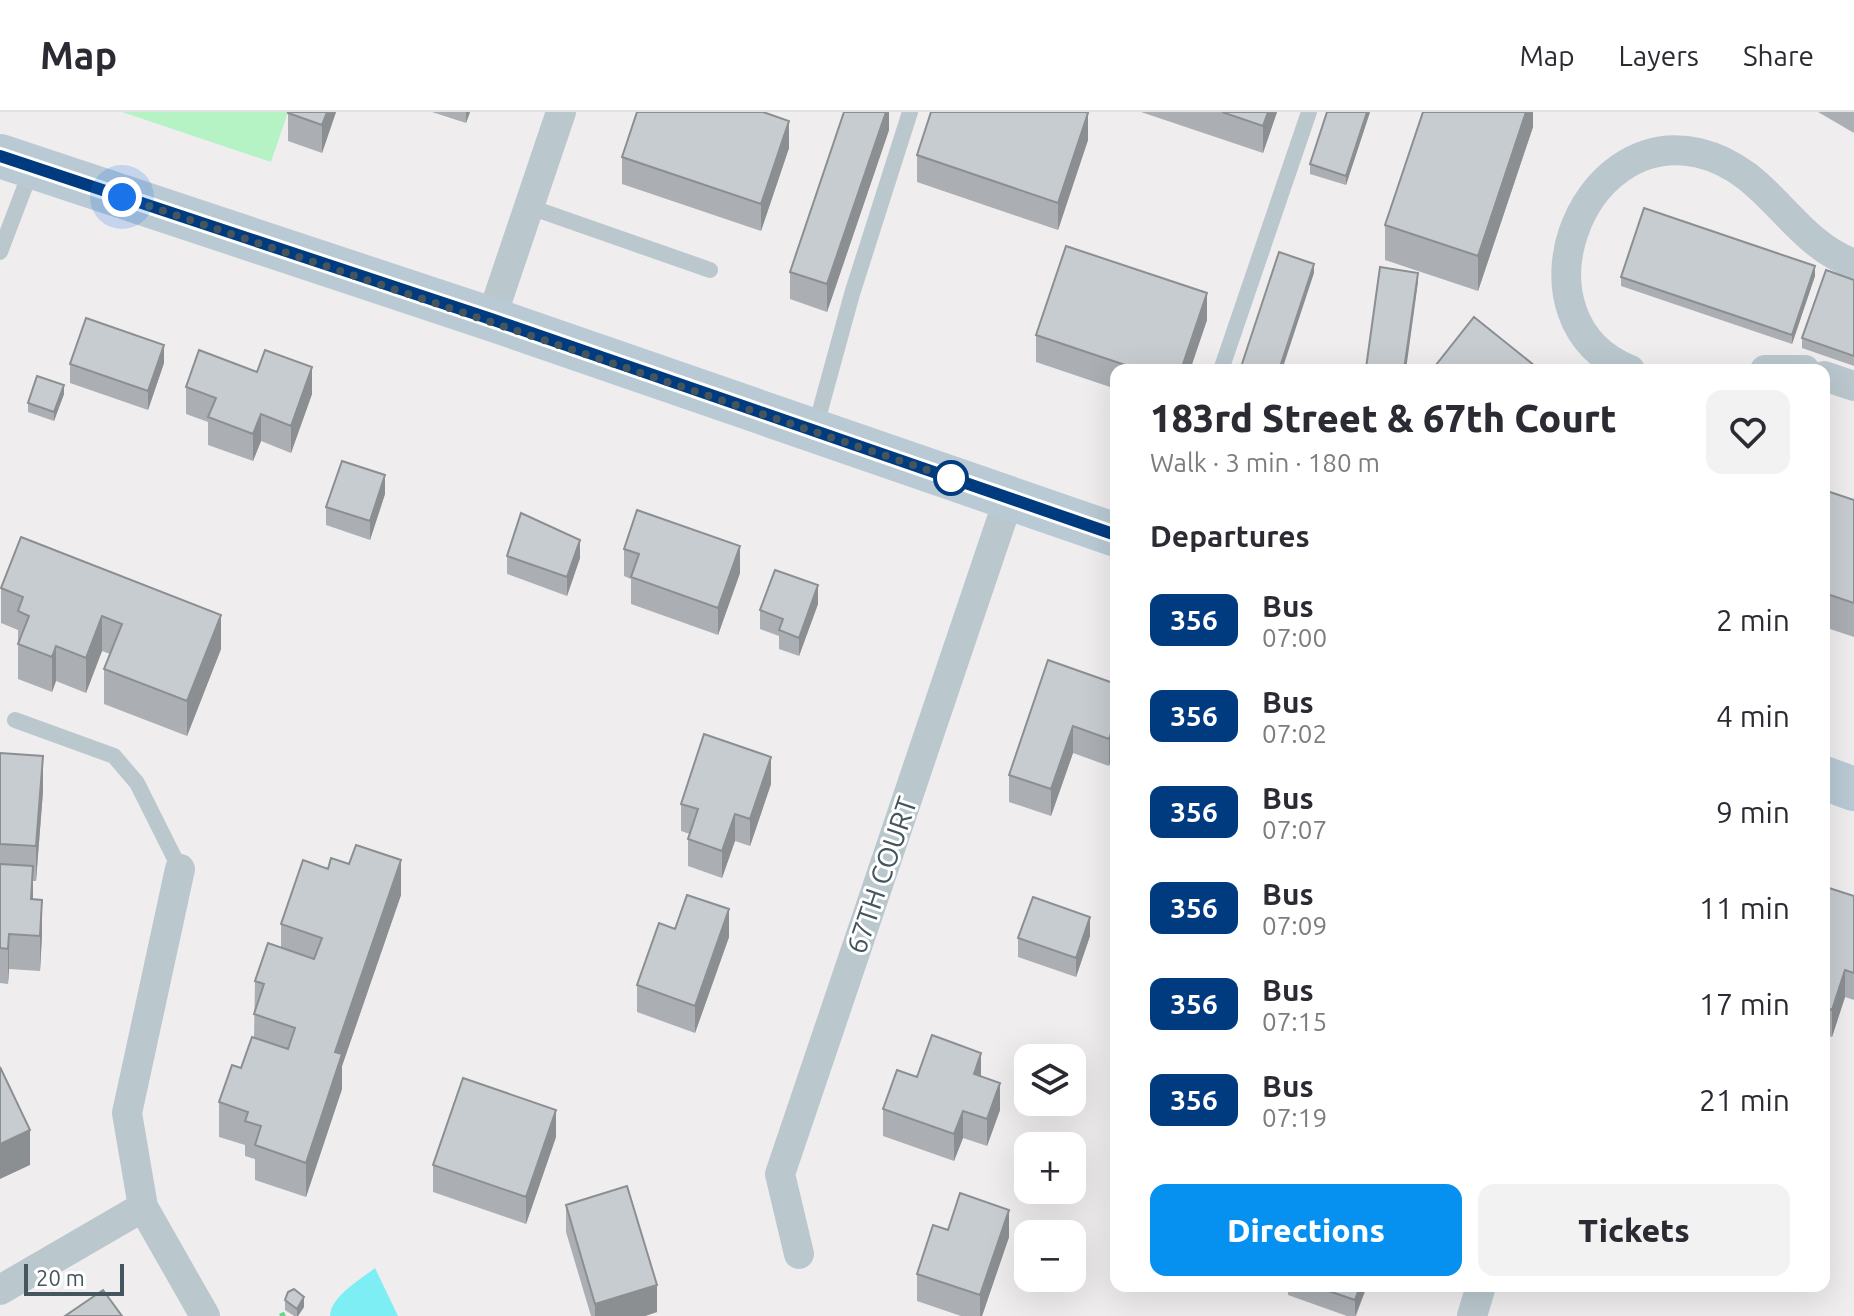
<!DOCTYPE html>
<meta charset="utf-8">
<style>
:root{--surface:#fff;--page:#f2f2f3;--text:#2b2b33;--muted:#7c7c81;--line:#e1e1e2;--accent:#0691f1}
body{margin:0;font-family:Ubuntu,sans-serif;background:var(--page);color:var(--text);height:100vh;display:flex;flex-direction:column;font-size:30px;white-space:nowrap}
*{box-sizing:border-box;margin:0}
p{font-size:26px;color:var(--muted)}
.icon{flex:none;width:44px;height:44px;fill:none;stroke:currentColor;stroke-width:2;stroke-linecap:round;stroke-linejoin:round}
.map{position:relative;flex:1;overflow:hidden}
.drawer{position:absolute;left:1110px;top:252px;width:720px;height:928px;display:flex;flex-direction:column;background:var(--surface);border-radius:16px;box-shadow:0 8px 32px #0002}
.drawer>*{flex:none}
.badge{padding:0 16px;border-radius:12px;font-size:28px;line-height:52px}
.tools{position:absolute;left:1014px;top:932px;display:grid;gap:16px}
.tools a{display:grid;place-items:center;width:72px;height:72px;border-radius:16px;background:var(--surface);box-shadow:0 8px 32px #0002;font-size:40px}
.scale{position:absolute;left:24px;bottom:20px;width:100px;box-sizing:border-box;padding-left:8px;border:4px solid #44555d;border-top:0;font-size:22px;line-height:28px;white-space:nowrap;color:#44555d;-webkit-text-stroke:6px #fff;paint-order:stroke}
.you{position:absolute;width:40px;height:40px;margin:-20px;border:6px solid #fff;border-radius:50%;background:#1a73e8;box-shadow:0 0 0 12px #1a73e833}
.map>.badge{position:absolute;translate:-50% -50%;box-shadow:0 0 0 4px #fff}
h2{padding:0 40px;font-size:30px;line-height:72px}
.round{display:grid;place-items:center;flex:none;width:84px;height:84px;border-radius:16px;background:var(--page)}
.headline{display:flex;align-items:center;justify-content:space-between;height:136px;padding:0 40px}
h1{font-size:38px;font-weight:800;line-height:60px}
.cta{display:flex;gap:16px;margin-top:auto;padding:16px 40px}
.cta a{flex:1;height:92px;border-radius:16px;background:var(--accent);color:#fff;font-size:32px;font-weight:800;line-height:92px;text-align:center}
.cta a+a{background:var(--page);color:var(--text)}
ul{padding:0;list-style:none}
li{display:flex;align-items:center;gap:24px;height:96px;padding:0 40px}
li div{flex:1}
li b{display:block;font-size:30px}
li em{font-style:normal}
li .badge{min-width:88px;font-weight:700;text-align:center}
header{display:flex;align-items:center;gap:48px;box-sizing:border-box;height:112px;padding:0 40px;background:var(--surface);border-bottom:2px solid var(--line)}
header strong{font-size:38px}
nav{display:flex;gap:44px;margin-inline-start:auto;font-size:28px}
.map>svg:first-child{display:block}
</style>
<header>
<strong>Map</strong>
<nav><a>Map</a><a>Layers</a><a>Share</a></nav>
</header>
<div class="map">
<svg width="1854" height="1204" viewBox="0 0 1854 1204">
<rect width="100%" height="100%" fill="#f0edee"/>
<path fill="#b6f3c4" d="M122,0h166l-17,50z"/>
<path fill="#7eeef5" d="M375,1156l23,48h-68c1,-20 30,-36 45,-48z"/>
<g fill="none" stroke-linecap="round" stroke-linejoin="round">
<path stroke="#6bd590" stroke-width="5" stroke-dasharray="6 4" stroke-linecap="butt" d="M280,1204l5,-2"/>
<path stroke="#bac8ce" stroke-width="16" d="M530,95l180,63
M0,140l32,-84
M1221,258l88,-258
M815,317l37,-135 58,-182
M15,608l99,36 23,27 43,86"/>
<path stroke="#bac8ce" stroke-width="30" d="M491,207l70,-207
M1630,258c-122,-49 -52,-245 69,-217 71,17 90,87 155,111
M1765,258h40
M1824,264l30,10
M180,757l-53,244 16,94 62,109
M799,1142l-19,-80 229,-676
M0,1178l143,-83
M1472,1204l9,-30"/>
<path stroke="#b9cad4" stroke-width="44" d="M0,44l491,163 625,216
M1824,666l30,11"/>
</g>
<path fill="#abafb4" d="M288,0h48l-14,41 -34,-12z
M432,0h38l-4,11z
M889,0v18l-62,182 -37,-13v-27z
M1141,0h136l-14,41z
M1327,0h43l-24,73 -36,-11v-10z
M1533,0v15l-55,164 -93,-31v-35z
M1818,0h36v21z
M1088,28l-30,90 -141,-48v-27z
M789,36l-28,83 -139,-47v-27z
M1815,164l-23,68 -171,-58v-9z
M1854,168v86l-52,-18v-10z
M1207,208l-17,50h-74v19l-80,-27v-27z
M164,251l-16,47 -78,-27v-19z
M186,275l126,7 -21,59 -30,-12 -8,20 -45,-16v-23l-22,-8z
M64,282l-10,27 -26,-9v-9z
M1824,378l30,10v137l-30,-10z
M385,382l-15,46 -44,-15v-18z
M624,437l116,24 -22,62 -87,-31v-25l-7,-3z
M507,444l73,2 -13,38 -60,-22z
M1,476l220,61 -34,87 -83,-32v-35l6,-15 -8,-3 -16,42 -30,-12 -4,11 -34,-13v-49l-17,-7z
M818,492l-19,52 -20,-7v-13l-19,-7v-19z
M1116,572l-7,82 -36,-13 -22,63 -42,-14v-27z
M0,641l43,38 -7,90h-3v19l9,35 -2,36 -31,-2 -1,15 -8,-1z
M771,672l-21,62 -15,-5 -13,37 -34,-12v-27l2,-5 -9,-3v-27z
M401,783l-59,171v23l-36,108 -51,-17v-21l-10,-3v-11l-26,-8v-35l22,-34 13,-31 1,-56 26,-33v-24z
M1854,784v104l-9,-3 -13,40 -8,-2v-133z
M675,817l54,8 -34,96 -58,-21v-27z
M1090,824l-14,41 -58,-20v-19z
M981,964l19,34 -13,36 -24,-8 -9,23 -71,-25v-27l34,-32z
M556,1025l-30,87 -93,-32v-27z
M566,1093l91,107 -12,4h-54l-25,-84z
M948,1118l61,7 -27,79h-21l-44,-15v-27z
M1288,1174h79l-11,30h-9l-59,-21z
M285,1188l19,7 -6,9h-4l-9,-6z"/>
<path fill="#8b8f92" d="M327,0h9l-14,41v-28z
M466,0h4l-4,11z
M886,0h3v18l-62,182v-28z
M1268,0h9l-14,41v-27z
M1367,0h3l-24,73v-9z
M1526,0h7v15l-55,164v-35z
M1088,1v27l-30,90v-27z
M789,9v27l-28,83v-27z
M1314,152v9l-32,97h-3z
M1815,154v10l-23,68v-9z
M1418,161v9l-12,88h-2z
M1207,181v27l-17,50h-9z
M164,233v18l-16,47v-19z
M312,255v27l-21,59v-27z
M64,273v9l-10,27v-9z
M261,302v27l-8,20v-27z
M385,363v19l-15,46v-19z
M580,428v18l-13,38v-19z
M740,434v27l-22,62v-27z
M818,473v19l-19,52v-18z
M221,503v34l-34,87v-35z
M102,504v35l-16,42v-35z
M56,534v35l-4,11v-35z
M1116,607v27l-7,20v-27z
M1073,614v27l-22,63v-27z
M43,644v35l-7,90v-35z
M771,645v27l-21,62v-27z
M735,702v27l-13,37v-27z
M401,748v35l-59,171v23l-36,108v-34l29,-111z
M33,754v35l-2,-2z
M42,788v35l-2,36v-35z
M729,797v28l-34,96v-27z
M1090,805v19l-14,41v-19z
M9,822v35l-1,15v-35z
M1845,858v27l-13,40v-27z
M981,941v27l-7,-6z
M1000,971v27l-13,36v-27z
M556,998v27l-30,87v-27z
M963,999v27l-9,23v-27z
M30,1018v35l-30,14v-35z
M1009,1098v27l-27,79h-2v-21z
M657,1173v27l-12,4h-50v-12z
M1360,1174h7l-12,30v-16z
M304,1185v10l-6,9h-1v-7z"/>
<path fill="#c7ccd1" stroke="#8b8f92" stroke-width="2" d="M288,0h39l-5,13 -34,-12z
M637,0h126l26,9 -28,83 -139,-47z
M844,0h42l-59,172 -37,-12z
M931,0h154l3,1 -30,90 -141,-48z
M1222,0h46l-5,14z
M1327,0h40l-21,64 -36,-12z
M1423,0h103l-48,144 -93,-31z
M1644,96l171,58 -23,69 -171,-58z
M1066,134l141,47 -26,77h-41l-104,-35z
M1279,140l35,12 -35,106h-39z
M1380,155l38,6 -14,97h-24l-14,-2z
M1826,158l28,10v76l-52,-18z
M1474,205l66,53h-108z
M86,206l78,27 -16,46 -78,-27z
M199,238l58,22 8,-22 47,17 -21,59 -30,-12 -8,20 -45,-17 8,-19 -30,-11z
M37,264l27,9 -10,27 -26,-9z
M342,349l43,14 -15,46 -44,-14z
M1824,378l30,10v103l-30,-10z
M637,398l103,36 -22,62 -87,-31 8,-23 -15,-5z
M521,401l59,27 -13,37 -60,-21z
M21,425l200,78 -34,86 -83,-32 18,-45 -20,-8 -16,42 -30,-12 -4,11 -34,-13 11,-28 -11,-5 5,-14 -22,-9z
M775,458l43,15 -19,53 -20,-8 4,-11 -23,-9z
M1048,548l68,24v35l-7,20 -36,-13 -22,63 -42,-14z
M704,622l67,23 -21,62 -15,-5 -13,37 -34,-12 10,-30 -17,-5z
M0,641l43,3 -7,90 -36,-2z
M356,733l45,15 -66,192 7,2 -36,109 -51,-18 6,-19 -16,-5 3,-9 -29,-10 13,-37 9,3 11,-31 36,12 7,-21 -41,-14 10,-30 -9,-3 13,-38 46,16 8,-21 -41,-14 22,-64 25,9 3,-11 18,6z
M0,752l33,2 -2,33 11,1 -2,36 -31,-2 -1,15 -8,-1z
M1829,776l25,8v77l-9,-3 -13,40 -8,-3v-105z
M687,783l42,14 -34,97 -58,-21 22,-62 16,6z
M1033,785l57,20 -14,41 -58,-20z
M932,923l49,18 -7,21 26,9 -13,36 -24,-8 -9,23 -71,-25 14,-39 20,7z
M0,955l30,63 -30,14z
M463,966l93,32 -30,87 -93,-32z
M627,1074l30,99 -62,19 -29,-99z
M960,1081l49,17 -29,85 -63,-21 16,-49 15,5z
M1314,1174h46l-5,14z
M294,1177l10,8 -7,12 -12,-9 3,-8z
M103,1178l19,26h-57z"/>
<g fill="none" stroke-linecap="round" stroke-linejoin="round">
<g stroke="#fff" stroke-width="18">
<path id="line" d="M0,44l491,163 625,216"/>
</g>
<use href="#line" stroke="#003b80" stroke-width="12"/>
<path stroke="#44555d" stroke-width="8" stroke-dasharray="0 14.4" d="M122,85l829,281"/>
</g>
<circle fill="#fff" stroke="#003b80" stroke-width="4" cx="951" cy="366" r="16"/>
<g text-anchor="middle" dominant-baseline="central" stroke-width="6" stroke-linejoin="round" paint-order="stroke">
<g font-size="28" fill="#44555d" stroke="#fff">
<text transform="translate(881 763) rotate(-71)">67TH COURT</text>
</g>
</g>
</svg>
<div class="tools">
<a><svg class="icon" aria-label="layers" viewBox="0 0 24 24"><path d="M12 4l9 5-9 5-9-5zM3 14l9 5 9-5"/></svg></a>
<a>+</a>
<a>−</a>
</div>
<div class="scale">20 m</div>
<div class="you" style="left:122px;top:85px"></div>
<section class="drawer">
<div class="headline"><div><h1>183rd Street &amp; 67th Court</h1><p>Walk · 3 min · 180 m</p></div><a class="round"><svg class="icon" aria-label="heart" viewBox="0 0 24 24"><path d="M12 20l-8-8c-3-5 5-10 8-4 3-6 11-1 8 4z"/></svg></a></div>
<h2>Departures</h2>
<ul>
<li><span class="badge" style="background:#003b80;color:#fff">356</span><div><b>Bus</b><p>07:00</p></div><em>2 min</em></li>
<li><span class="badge" style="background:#003b80;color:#fff">356</span><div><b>Bus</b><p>07:02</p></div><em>4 min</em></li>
<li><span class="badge" style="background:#003b80;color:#fff">356</span><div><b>Bus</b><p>07:07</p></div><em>9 min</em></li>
<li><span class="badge" style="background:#003b80;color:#fff">356</span><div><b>Bus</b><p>07:09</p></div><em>11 min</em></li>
<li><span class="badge" style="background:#003b80;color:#fff">356</span><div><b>Bus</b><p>07:15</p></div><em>17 min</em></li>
<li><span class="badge" style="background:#003b80;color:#fff">356</span><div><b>Bus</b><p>07:19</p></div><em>21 min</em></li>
</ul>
<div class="cta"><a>Directions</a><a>Tickets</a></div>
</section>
</div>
